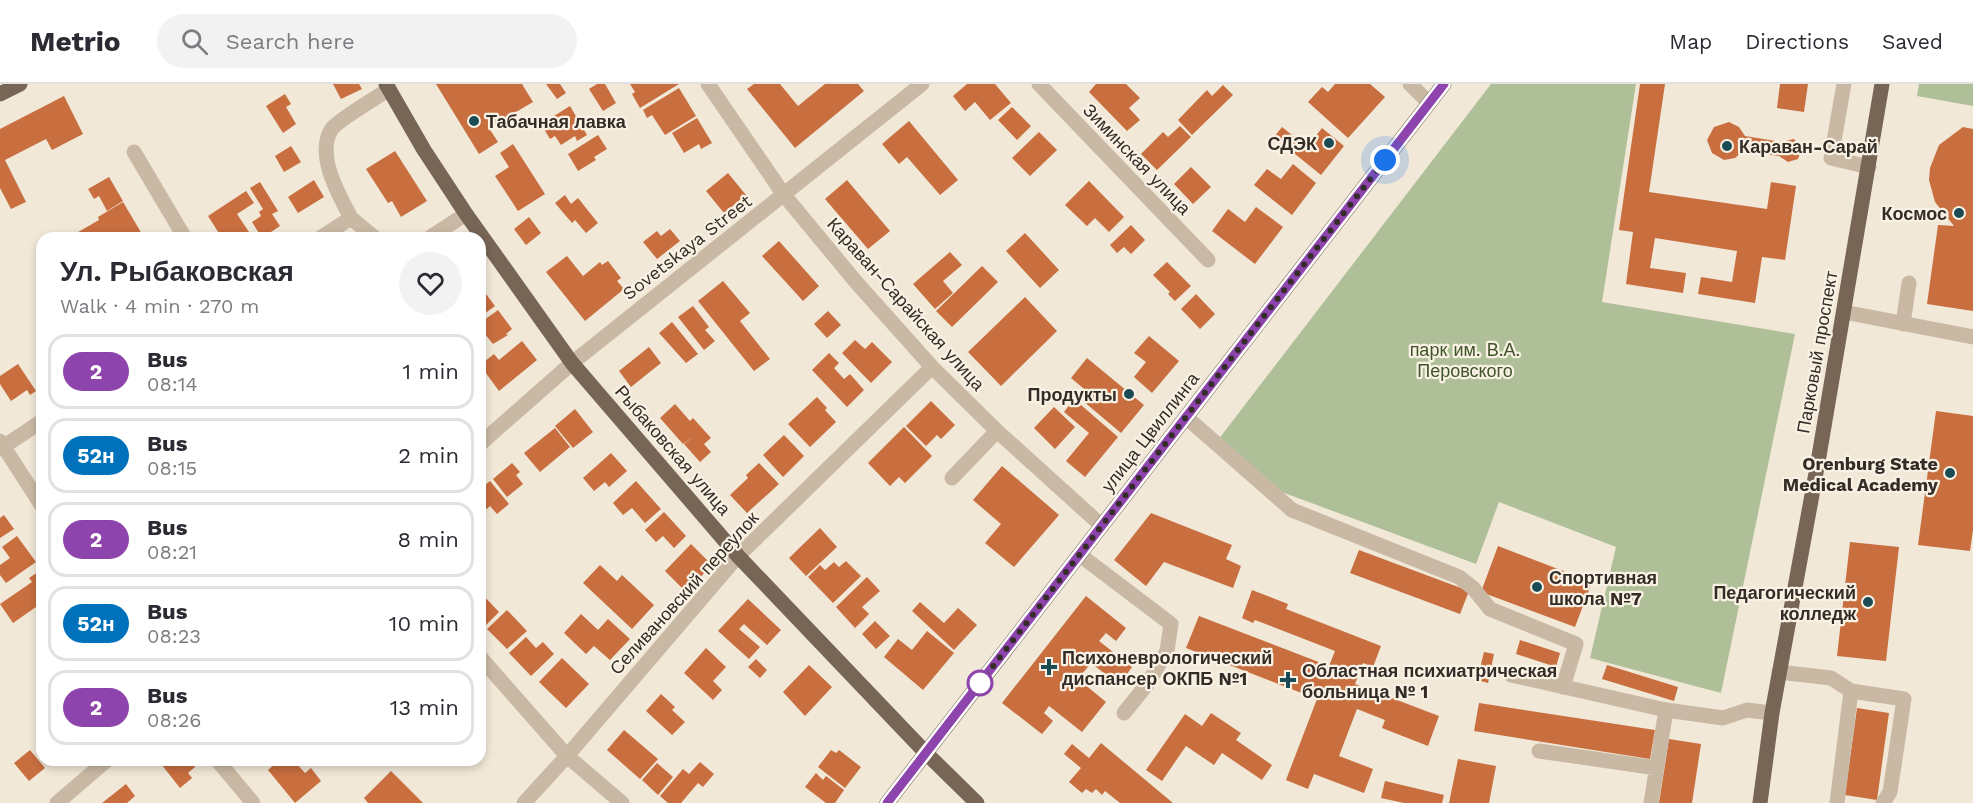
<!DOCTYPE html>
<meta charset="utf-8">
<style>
:root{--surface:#fff;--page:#f2f2f3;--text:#2b2b33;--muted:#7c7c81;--line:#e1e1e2}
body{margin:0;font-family:"Work Sans",sans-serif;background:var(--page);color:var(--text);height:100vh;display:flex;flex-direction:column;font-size:22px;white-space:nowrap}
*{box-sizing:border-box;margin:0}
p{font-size:20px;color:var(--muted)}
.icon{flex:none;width:33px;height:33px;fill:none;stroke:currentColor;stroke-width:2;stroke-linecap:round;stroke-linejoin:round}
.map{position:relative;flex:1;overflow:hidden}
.drawer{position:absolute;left:36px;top:148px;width:450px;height:534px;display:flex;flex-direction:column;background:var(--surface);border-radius:18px;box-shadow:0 3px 9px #0003}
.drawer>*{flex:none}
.badge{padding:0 12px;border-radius:20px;font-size:21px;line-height:39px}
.you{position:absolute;width:30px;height:30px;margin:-15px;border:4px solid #fff;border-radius:50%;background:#1a73e8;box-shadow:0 0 0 9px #1a73e833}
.map>.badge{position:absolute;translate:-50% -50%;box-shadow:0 0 0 3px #fff}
.round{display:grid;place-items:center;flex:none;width:63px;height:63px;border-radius:32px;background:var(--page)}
.summary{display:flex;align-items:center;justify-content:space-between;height:102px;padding:0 24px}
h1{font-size:28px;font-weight:700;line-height:45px}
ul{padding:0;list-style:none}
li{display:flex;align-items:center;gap:18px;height:75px;margin:0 12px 9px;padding:0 12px;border:3px solid var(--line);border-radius:18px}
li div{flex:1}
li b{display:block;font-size:22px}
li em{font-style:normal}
li .badge{min-width:66px;font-weight:700;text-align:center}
header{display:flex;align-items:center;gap:36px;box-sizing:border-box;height:84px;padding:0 30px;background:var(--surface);border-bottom:2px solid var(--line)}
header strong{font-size:28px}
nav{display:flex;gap:33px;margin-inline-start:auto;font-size:21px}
.search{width:420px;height:54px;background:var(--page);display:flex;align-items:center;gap:15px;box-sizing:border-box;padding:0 21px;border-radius:33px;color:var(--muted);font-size:22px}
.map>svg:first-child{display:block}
</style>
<header>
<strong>Metrio</strong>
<div class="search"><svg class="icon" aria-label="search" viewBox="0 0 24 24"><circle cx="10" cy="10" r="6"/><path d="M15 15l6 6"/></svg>Search here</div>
<nav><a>Map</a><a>Directions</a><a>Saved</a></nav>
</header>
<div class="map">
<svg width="1973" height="719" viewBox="0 0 1973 719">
<rect width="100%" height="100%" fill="#f1e8d8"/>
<path fill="#afc098" d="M1491,0h145l-34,218 193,32 -74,359 -131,-35 26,-111 -117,-45 -23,62 -197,-73 -61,-51z
M1919,0h54v22l-56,-10z"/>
<path fill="#c86e3f" d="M333,0h26l3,5 -21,10z
M436,0h86l11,18 -44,26 9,14 -19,12z
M546,0h14l6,9 -9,6z
M597,0h8l11,19 -13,8 -14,-22z
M630,0h49l-39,24 -8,-14 3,-2z
M754,0h26l18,22 27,-22h33l6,7 -69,57 -48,-59z
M967,0h28l16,19 -21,17 -15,-18 -10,9 -12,-15z
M1096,0h30l14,14 -11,10 11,12 -13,11 -38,-39z
M1335,0h35l15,13 -37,41 -40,-36 14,-15 6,5z
M1640,0h25l-16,108 118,17 4,-27 25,4 -11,74 -23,-3 -7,46 -57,-9 3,-17 31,5 5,-31 -82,-13 -5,30 36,5 -3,20 -57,-9 7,-52 -14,-2z
M1780,0h28l-4,28 -27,-4z
M1223,1l10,10 -41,40 -14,-15 29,-30 5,6z
M679,4l17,28 -31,19 -13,-20 -5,3 -4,-8z
M285,10l6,10 -5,3 10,17 -13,9 -17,-27z
M64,12l19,38 -31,16 -6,-11 -41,21 21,42 -15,7 -11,-21v-59z
M570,22l17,29 -10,6 -2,-5 -14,9 -6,-9 -5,3 -9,-15z
M1012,23l19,19 -14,14 -19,-20z
M697,34l15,25 -11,6 -2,-5 -15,9 -12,-20z
M909,37l49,59 -18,15 -33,-38 -8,7 -17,-20z
M1729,38l10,5 6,9 36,6 13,-3 8,9 -4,11 -10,3 -9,-6 -36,-5 -8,7 -11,2 -12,-7 -5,-13 7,-13z
M1180,42l11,11 -34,33 -16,-16 22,-22 5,5z
M1282,43l25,20 15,-19 22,18 -23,29 -47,-38z
M1963,43l10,2v182l-46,-7 11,-79 16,1 -19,-24 -6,-22 1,-12 9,-23z
M1039,48l18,18 -27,26 -18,-18z
M598,51l9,14 -13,8 2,3 -18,11 -10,-17z
M513,60l32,50 -27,17 -23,-35 14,-9 -9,-14z
M291,62l10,16 -17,10 -9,-16z
M395,67l32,50 -26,16 -9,-16 -4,2 -22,-34z
M1293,80l23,19 -24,32 -38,-30 13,-16 14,10z
M1191,83l20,20 -18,17 -19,-20z
M728,89l18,22 -22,18 -18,-22z
M109,93l14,24 -16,10 -8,-15 -5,3 -6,-10z
M314,96l10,17 -26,16 -10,-16z
M847,96l43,51 -22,18 -43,-50z
M1089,97l35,36 -15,15 -14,-14 -8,8 -22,-21z
M260,98l18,29 -6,3 8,12 -18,12 -10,-16 9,-6 -2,-4 4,-3 -13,-21z
M246,107l8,12 -17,11 16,24h-31l-14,-22z
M565,111l6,9 7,-6 20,25 -12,10 -11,-13 -3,3 -17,-20z
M123,118l19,32 -9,4h-58l-2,-3 26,-15 -1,-3z
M1256,123l27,20 -28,37 -43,-33 16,-22 17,13z
M529,133l12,16 -15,12 -12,-16z
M1131,141l14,15 -14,14 -7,-7 -7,6 -7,-8z
M670,145l10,12 -23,18 -14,-17 14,-11 4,5z
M1025,149l34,37 -19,18 -34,-37z
M779,157l40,45 -16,15 -41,-45z
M950,168l12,13 -19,16 10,12 -18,16 -22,-25z
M567,172l16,20 17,-14 2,3 6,-4 13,17 -4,3 7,8 -39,32 -39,-49z
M1167,178l24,24 -16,15 -7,-7 2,-2 -17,-17z
M982,182l16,16 -46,45 -16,-16z
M723,197l27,32 -10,8 30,38 -16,12 -56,-70z
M480,202l15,20 -15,11z
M1196,210l19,20 -15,15 -19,-20z
M1025,213l32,34 -56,55 -33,-34z
M693,222l16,21 -4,3 10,11 -11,9 -26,-33z
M498,226l14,19 -6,5 2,1 -15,9 -13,-16v-5z
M828,227l13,14 -14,13 -13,-14z
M672,238l26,32 -12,9 -27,-30z
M1149,252l30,25 -27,32 -18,-16 12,-15 -12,-9z
M855,256l10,9 7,-7 20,20 -21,21 -29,-30z
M522,257l15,19 -38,31 -19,-26 14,-11 5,6z
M649,263l12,16 -30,24 -12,-16z
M829,269l10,10 -5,5 10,11 6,-5 14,16 -17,17 -35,-37z
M1087,274l57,47 -23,28 -38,-32 6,-8 -18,-15z
M18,280l18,27 -6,4 -3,-5 -16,11 -11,-17v-8z
M817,313l10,11 -2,2 11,12 -26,25 -22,-23z
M1074,315l44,38 -33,40 -19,-16 23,-28 -25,-21z
M931,317l24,24 -14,14 -4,-4 -11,11 -20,-20z
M675,320l15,17 3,-3 18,20 -7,6 7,8 -11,10 -16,-18 9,-7 -10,7 -23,-26z
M1054,323l21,20 -20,22 -21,-21z
M575,325l18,23 -20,16 -18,-22z
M1936,327l37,5v114l-3,21 -52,-6z
M904,343l28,29 -27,27 -6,-6 -9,9 -22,-23z
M555,344l15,19 -30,25 -16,-19z
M784,351l20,21 -21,21 -20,-22z
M611,369l16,18 -18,16 -4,-5 -11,9 -11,-13z
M512,379l8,9 -4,3 7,9 -16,13 -14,-18z
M759,379l20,21 -32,29 -17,-18 18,-17 -2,-3z
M1002,382l57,49 -45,52 -29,-24 16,-19 -28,-24z
M490,397l19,23 -12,10 -7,-8 -3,3 -7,-8v-12z
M636,397l25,28 -16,14 -13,-15 -9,7 -10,-12z
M664,428l22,24 -12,12 -11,-12 -7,6 -11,-12z
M1151,429l81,32 -6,14 15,7 -8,22 -69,-26 -18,24 -32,-26z
M4,431l10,14 -14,9v-20z
M820,444l17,19 -31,29 -17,-18z
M17,452l19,26 -30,21 -6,-8v-10l10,-7 -8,-11z
M1850,458l49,5 -13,114 -49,-5z
M691,460l21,21 -26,27 -21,-21z
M1498,462l94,36 -17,45 -94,-35z
M1359,466l110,41 -9,23 -110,-41z
M846,477l15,15 -28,27 -25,-26 12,-12 5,5 9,-8 5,5z
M600,481l17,16 5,-6 32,30 -22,24 -49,-46z
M41,486l1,46 -6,-9 -23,16 -13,-19 32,-22 -3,-4z
M867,493l13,14 -18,16 7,7 -14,14 -19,-21z
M1252,506l36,14 -2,5 95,37 -8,21 -10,-4 -8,21 84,32 -11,30 -46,-18 3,-8 -28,-11 -18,47 34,13 -9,24 -50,-19 -6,15 -22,-9 31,-81 -131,-51 13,-32 130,50 6,-15 -80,-31 -2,3 -11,-5z
M480,508l19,20 -14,14 -5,-5z
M1086,512l40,32 -10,13 -10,-8 -7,8 33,26 -13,18 -28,-22 -13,16 28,23 -24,30 -33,-26 -5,7 9,8 -11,13 -40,-31z
M748,515l33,31 -14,15 -23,-21 -5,5 21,18 -11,12 -31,-28z
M920,518l24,21 14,-15 19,17 -23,25 -42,-39z
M507,526l20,21 -20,18 -20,-20z
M581,530l17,16 10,-11 22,20 -20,21 -16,-14 -8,8 -22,-21z
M875,537l15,15 -14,13 -14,-15z
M927,547l27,22 -31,37 -39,-33 14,-18 14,11z
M526,553l10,11 7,-6 11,12 -23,22 -22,-23z
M1520,556l40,13 -4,14 -40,-13z
M706,564l20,19 -13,14 9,9 -9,10 -29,-27z
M1484,568l10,2 -6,29 -11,-3z
M562,574l27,26 -23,24 -27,-26z
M756,575l11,11 -7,8 -12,-11z
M809,581l23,22 -27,29 -22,-24z
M1607,581l71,22 -4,14 -72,-22z
M661,610l14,13 -3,3 13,12 -13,13 -26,-24z
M1479,619l176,27 -5,29 -176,-28z
M1857,624l32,5 -12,87 -32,-5z
M1211,629l30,20 -5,7 36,25 -10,15 -40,-27 -8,12 -28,-19 -24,35 -16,-11 39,-56 17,12z
M624,646l34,29 -18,20 -33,-29z
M1669,655l32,5 -9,59h-33z
M1101,659l72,60h-53l-15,-12 -3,4 -6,-6 -4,4 -6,-4 -4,4 -13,-11 12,-14 -17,-14 8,-10 17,14z
M30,666l15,18 -16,13 -15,-18z
M831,666l5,3 3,-3 22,17 -16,21 -27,-21z
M1458,675l38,7 -7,37h-40z
M158,676h32l5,7 -7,6 4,5 -12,10z
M279,676h20l-3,3 9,10 6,-5 10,13 -26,22 -27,-33z
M700,678l14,12 -11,13 -5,-4 -17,20h-13l-8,-7 23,-27 6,5z
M657,679l16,14 -15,18 -16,-15z
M391,687l32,32h-55l-4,-5z
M816,689l7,7 3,-4 18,14 -9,13h-9l-21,-16z
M1385,697l59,14 -2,8h-38l-23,-5z
M126,700l9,12 -8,7h-25z"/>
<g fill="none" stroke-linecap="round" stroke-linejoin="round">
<path stroke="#c9b9a4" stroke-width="15" d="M708,0l76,111 72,87 76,85 65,64 105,95
M1039,0l169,176
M1410,0l19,19
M1844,0l-13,74 38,9
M134,68l51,86
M351,134c-12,-23 -35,-62 -20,-88 5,-9 47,-33 58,-41
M320,154l31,-20 24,20
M429,154l37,-24
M1844,228l129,25
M1903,240l6,-41
M1186,333l106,93 167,67 14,11 17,21 86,35 -13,43
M0,357l42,65
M480,360l92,-81 350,-279
M0,365l42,-28
M952,394l45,-47
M1080,471l91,69 -4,27 -19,32 -24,30
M480,573l87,99 55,47
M1779,588l52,6 20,13 53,8 -14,93 -7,11
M1511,591l155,35 57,8 24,-8 25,3
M1539,667l118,17
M217,676l36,43
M57,719l50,-43
M524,719l43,-47 171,-200 194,-189
M1651,719l15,-93
M1837,719l14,-112"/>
<path stroke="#776556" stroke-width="15" d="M386,0l38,66 42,64 106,149 166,193 188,197 51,50
M0,10l20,-10
M887,719l557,-719
M1760,719l12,-90 46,-251 64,-378"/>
</g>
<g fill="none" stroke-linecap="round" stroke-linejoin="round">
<g stroke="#fff" stroke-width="14">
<path id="line" d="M887,719l557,-719"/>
</g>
<use href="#line" stroke="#8e44ad" stroke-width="9"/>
<path stroke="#342c26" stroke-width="6" stroke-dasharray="0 10.8" d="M980,599l405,-523"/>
</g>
<g fill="#1b4c56" stroke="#f9f2e4" stroke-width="2">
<circle cx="474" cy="37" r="6"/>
<circle cx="1329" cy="59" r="6"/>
<circle cx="1727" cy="62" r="6"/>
<circle cx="1959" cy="129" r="6"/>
<circle cx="1129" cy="310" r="6"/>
<circle cx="1950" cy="389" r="6"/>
<circle cx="1537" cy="503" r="6"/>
<circle cx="1868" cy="518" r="6"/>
<path d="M1046 574h6v6h6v6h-6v6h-6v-6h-6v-6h6z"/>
<path d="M1285 587h6v6h6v6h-6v6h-6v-6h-6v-6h6z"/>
</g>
<circle fill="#fff" stroke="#8e44ad" stroke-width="3" cx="980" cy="599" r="12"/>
<g text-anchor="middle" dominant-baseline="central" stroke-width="4.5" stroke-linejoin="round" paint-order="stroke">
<g font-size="18" font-weight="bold" fill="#342c26" stroke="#f9f2e4" text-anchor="start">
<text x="486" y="37">Табачная лавка</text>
<text x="1317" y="59" text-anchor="end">СДЭК</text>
<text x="1739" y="62">Караван-Сарай</text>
<text x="1947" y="129" text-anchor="end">Космос</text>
<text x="1117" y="310" text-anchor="end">Продукты</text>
<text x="1938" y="379" text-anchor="end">Orenburg State<tspan x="1938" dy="21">Medical Academy</tspan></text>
<text x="1549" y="493">Спортивная<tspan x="1549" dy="21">школа №7</tspan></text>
<text x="1856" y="508" text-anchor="end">Педагогический<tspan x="1856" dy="21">колледж</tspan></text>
<text x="1062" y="573">Психоневрологический<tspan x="1062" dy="21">диспансер ОКПБ №1</tspan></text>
<text x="1302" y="586">Областная психиатрическая<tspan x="1302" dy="21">больница № 1</tspan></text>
</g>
<g font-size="18" fill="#342c26" stroke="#f9f2e4">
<text transform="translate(1137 75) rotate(46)">Зиминская улица</text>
<text transform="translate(687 163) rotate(-38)">Sovetskaya Street</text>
<text transform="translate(906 220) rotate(48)">Караван-Сарайская улица</text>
<text transform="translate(1817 268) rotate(-80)">Парковый проспект</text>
<text transform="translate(1150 348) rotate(-52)">улица Цвиллинга</text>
<text transform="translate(673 366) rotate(49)">Рыбаковская улица</text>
<text transform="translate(684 509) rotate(-48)">Селивановский переулок</text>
</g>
<g font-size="18" fill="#3f5329" stroke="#f9f2e4">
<text x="1465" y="265">парк им. В.А.<tspan x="1465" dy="21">Перовского</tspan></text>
</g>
</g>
</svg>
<div class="you" style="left:1385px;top:76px"></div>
<section class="drawer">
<div class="summary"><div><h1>Ул. Рыбаковская</h1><p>Walk · 4 min · 270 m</p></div><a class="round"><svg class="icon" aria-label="heart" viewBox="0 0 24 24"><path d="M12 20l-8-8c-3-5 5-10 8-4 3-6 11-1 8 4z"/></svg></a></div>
<ul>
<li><span class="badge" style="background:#8e44ad;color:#fff">2</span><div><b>Bus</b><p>08:14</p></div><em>1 min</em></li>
<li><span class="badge" style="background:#0072bc;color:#fff">52н</span><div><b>Bus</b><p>08:15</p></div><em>2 min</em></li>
<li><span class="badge" style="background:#8e44ad;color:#fff">2</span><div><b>Bus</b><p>08:21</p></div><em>8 min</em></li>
<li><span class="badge" style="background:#0072bc;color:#fff">52н</span><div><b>Bus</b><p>08:23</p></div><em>10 min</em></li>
<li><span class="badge" style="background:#8e44ad;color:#fff">2</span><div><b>Bus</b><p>08:26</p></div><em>13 min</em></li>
</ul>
</section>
</div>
